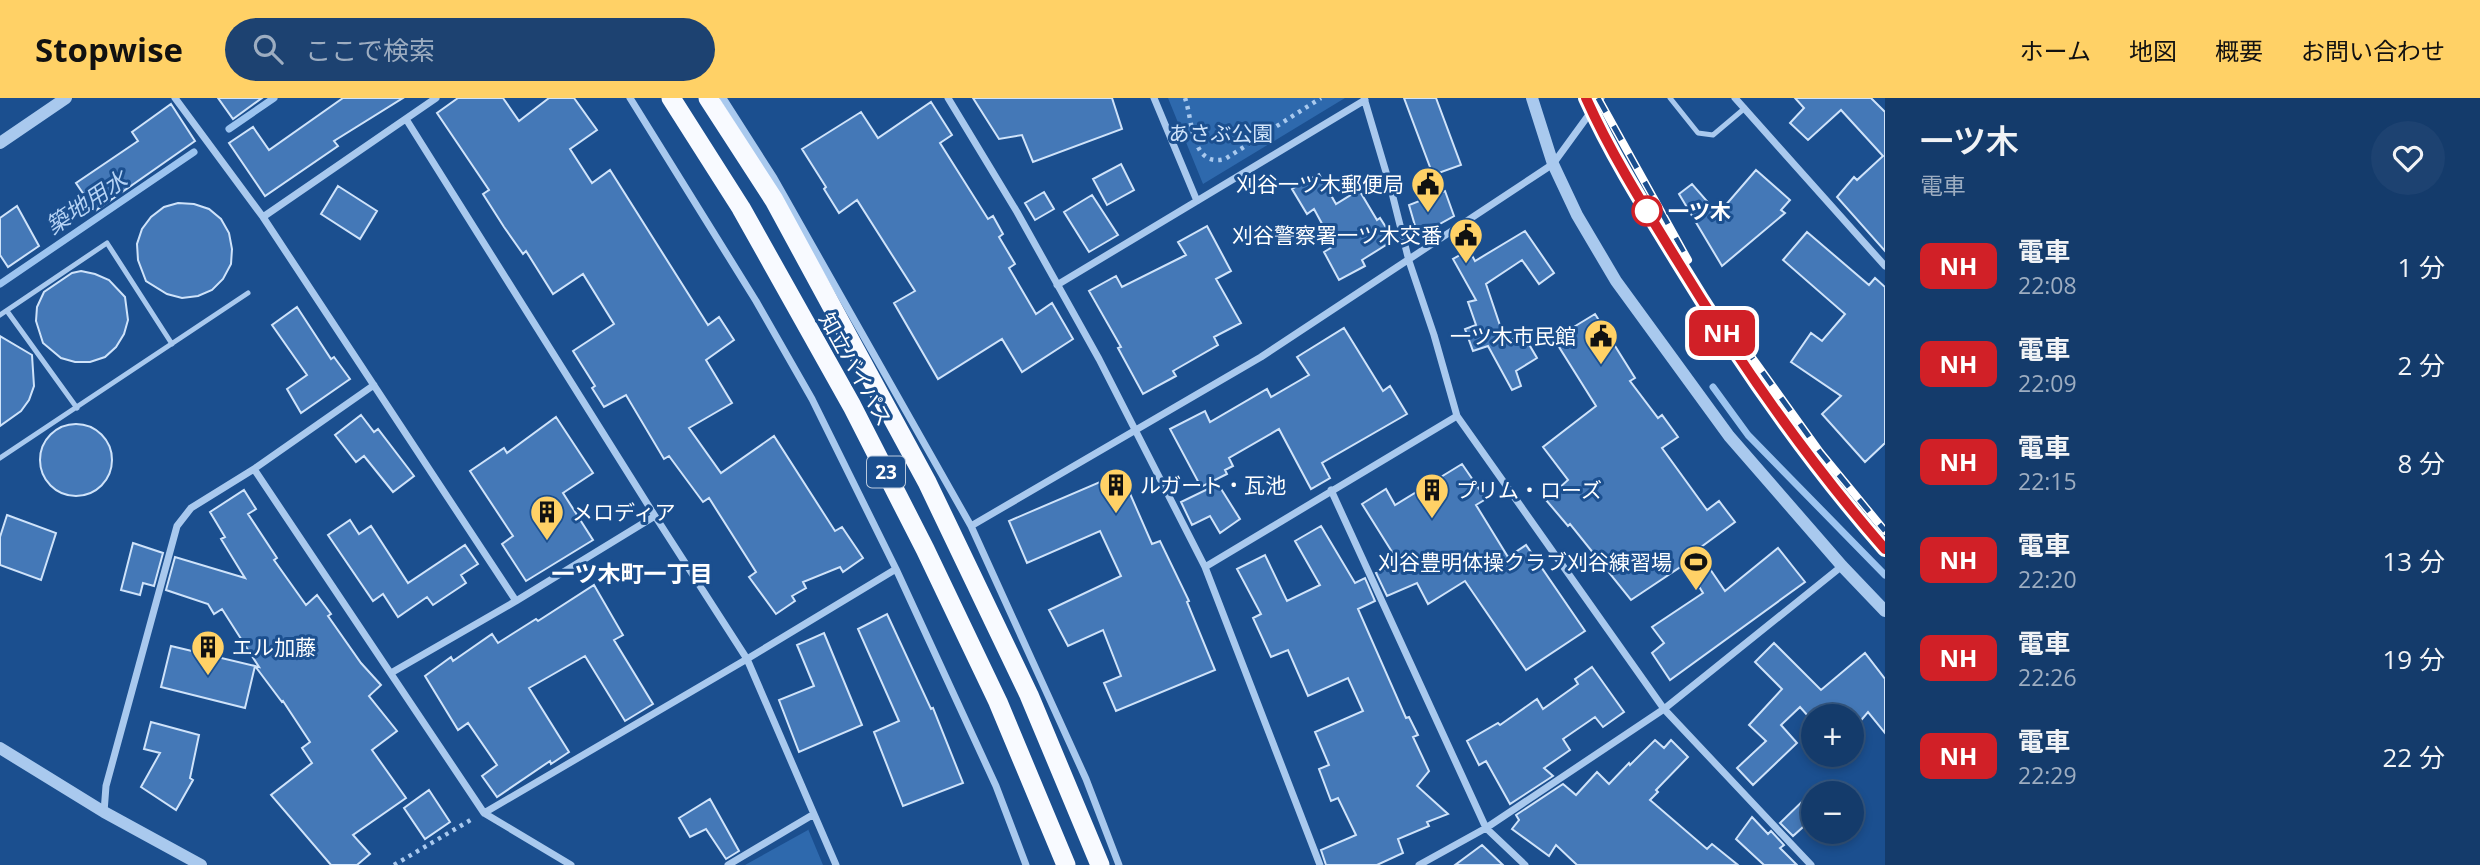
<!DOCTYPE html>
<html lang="ja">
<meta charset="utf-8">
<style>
:root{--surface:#143b6b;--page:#1d4271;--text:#f1f3f6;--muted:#9dadc1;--line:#33557e;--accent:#ffd166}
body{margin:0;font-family:"Open Sans","Noto Sans JP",sans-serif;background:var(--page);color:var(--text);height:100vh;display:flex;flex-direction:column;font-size:26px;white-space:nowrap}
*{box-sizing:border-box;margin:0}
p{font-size:23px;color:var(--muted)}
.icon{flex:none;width:38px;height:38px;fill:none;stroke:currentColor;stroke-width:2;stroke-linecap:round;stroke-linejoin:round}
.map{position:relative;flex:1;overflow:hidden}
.panel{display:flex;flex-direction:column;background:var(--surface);width:595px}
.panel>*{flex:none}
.badge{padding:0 14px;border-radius:10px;font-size:24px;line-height:46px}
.buttons{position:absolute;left:1801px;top:606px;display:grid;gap:14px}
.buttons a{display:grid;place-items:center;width:63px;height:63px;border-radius:50%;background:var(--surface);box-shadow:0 4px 10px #0003,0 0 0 2px var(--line);font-size:35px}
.map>.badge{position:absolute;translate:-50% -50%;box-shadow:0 0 0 4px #fff}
.round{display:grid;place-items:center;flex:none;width:74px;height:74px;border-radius:37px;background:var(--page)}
.headline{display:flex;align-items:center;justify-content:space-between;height:119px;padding:0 35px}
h1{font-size:33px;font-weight:600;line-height:52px}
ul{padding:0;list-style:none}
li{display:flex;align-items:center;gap:21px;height:98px;padding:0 35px}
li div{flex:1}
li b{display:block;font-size:26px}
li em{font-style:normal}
li .badge{min-width:77px;font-weight:700;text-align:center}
header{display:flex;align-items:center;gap:42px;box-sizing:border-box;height:98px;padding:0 35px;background:var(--accent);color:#111}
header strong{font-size:33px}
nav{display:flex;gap:38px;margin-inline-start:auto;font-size:24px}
.search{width:490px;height:63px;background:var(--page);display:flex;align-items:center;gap:18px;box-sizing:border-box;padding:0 24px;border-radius:38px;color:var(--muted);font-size:26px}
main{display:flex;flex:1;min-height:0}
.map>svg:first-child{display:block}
</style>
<header>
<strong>Stopwise</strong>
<div class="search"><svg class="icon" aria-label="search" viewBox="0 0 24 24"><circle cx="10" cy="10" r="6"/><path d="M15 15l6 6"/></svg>ここで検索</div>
<nav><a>ホーム</a><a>地図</a><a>概要</a><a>お問い合わせ</a></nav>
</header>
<main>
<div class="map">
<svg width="1885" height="767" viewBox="0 0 1885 767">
<rect width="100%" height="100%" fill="#1b4f8f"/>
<path fill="#2e69ad" d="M1168,0h177l-142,86z
M808,731l15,36h-78l63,-35z"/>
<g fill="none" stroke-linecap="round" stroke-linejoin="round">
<path stroke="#9cc4f0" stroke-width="7" d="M229,31l45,-31
M0,186l194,-132
M1713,289l35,48 137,140"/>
</g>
<path fill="#4478b7" stroke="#cfe3fa" stroke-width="2" d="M218,0h44l-29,21z
M343,0h60l-69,43 4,5 -73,50 -36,-53 24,-16 16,23z
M458,0h45l16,23 30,-23h25l23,32 -27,19 22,34 18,-13 98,155 11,-8 15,23 -28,20 26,43 -43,25 32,45 53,-37 61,95 7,-4 21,31 -20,14 -3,-5 -37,15 3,6 -14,8 3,5 -19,13 -27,-37 7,-5 -47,-74 -6,4 -34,-46 -5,3 -38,-64 -22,12 -12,-19 3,-2 -22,-35 41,-27 -31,-50 -30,20 -27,-43 -3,3 -19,-27 -21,-33 6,-4 -52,-77z
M973,0h139l10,31 -89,33 -11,-27 -23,4z
M1404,0h32l25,67 -28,10z
M1795,0h76l14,14v139l-48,-54 17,-20 3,3 26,-24 -42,-46 -33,30 -18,-17 14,-15z
M931,4l21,33 -12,8 48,76 5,-3 10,18 -4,3 16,27 -6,4 27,46 16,-11 21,36 -51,33 -20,-33 -64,40 -44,-76 21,-12 -58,-91 -18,13 -15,-24 2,-2 -24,-38 59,-37 17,26z
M171,6l24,37 -100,70 -19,-28 62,-42 -6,-9z
M1121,66l13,26 -27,15 -14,-26z
M1756,72l34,30 -9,10 4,3 -63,53 -43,-72 13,-10 26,30z
M1319,76l17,30 23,-14 18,30 3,-2 14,22 -32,20 3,6 -26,14 -15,-28 10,-6 -20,-37 -7,5 -15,-25z
M338,88l39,25 -17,28 -39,-25z
M1445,93l9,25 -36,20 -9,-31z
M1044,94l10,17 -19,11 -10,-17z
M1092,97l26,40 -29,17 -25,-40z
M178,105l16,1 15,5 12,10 8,14 3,16 -1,15 -8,15 -11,11 -14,6 -16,2 -15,-4 -21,-13 -8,-21 -1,-16 5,-15 9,-12 13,-10z
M17,108l22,40 -31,21 -8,-12v-37z
M1207,128l24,45 -15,8 25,44 -27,14 4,8 -45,26 3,5 -33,18 -25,-46 3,-1 -32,-56 27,-15 6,11 64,-32 -8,-13z
M1525,133l29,42 -15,11 -17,-24 -36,24 20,59 17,-9 14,24 -21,13 5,15 -9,4 -24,-44 -15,5 -8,-22 11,-4 -8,-23 8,-2 -23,-41 16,-9 6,11z
M1807,134l62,53 6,-7 10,9v156l-20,19 -43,-48 19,-18 -50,-34 20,-29 11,8 23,-27 -62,-54z
M81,173l14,3 14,6 16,17 3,23 -4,14 -8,13 -11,10 -15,5h-15l-14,-4 -18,-15 -7,-22 1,-14 7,-15 28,-19z
M297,209l34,52 3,-2 16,22 -49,34 -14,-24 20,-14 -35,-50z
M1595,216l40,64 -5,3 28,37 4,-3 16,22 -16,11 45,62 12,-9 16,21 -38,28 28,41 53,-43 27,34 -135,98 -18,-27 12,-10 -12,-16 51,-34 -18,-29 -54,36 -61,-76 -2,2 -22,-26 22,-20 -25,-33 53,-41 -42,-67z
M1344,230l39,63 7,-5 17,28 -85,49 8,15 -19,11 -32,-60 -50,29 4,8 -8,4 2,4 -26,13 -31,-58 35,-18 5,11 57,-33 4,8 38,-22 -12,-18z
M0,238l32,19 2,31 -5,14 -8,11 -21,15z
M361,317l13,17 4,-3 36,47 -21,16 -29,-36 -8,6 -21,-27z
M556,319l37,56 -30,20 30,47 -67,41 -24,-37 11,-8 -43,-65 34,-23 3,5z
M40 362a36 36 0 1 1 72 0a36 36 0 1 1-72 0Z
M1462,366l24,35 -10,6 32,52 18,-12 59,86 -59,39 -61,-89 -37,23 -11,-21 -30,13 -11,-23 23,-10 -37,-59 24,-15 9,16z
M1121,375l31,71 8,-3 29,60 -2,1 28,68 -99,41 -12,-28 17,-7 -18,-46 -35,16 -19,-36 72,-34 -21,-45 -73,32 -18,-42z
M1218,386l22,35 -20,14 -10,-17 -18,9 -11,-23z
M244,392l12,19 -8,5 29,44 -3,2 32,45 11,-10 14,19 -3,2 33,47 20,22 -12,11 28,35 -25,19 34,48 -53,37 17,19 -13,11h-26l-60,-70 41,-32 -10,-15 8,-6 -27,-41 -1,1 -27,-36 4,1 -37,-58 -8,5 -6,-10 -42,-14 9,-33 70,21 -24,-39 4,-2 -15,-25z
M7,417l49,18 -15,47 -41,-15v-28z
M350,422l9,14 12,-8 37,57 57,-38 13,19 -17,11 5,8 -33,22 -6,-8 -29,20 -15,-23 -10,7 -45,-66z
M1321,428l34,57 10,-5 10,23 -17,8 48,109 3,-1 9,18 -5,2 16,34 -12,15 31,28 -21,8 2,4 -31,13 5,14 -26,12h-51l-5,-15 35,-15 -18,-37 -7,3 -12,-32 10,-4 -14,-33 48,-21 -15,-33 -40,18 -20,-46 -17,7 -18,-39 8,-4 -24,-45 28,-14 22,46 33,-16 -25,-44z
M133,445l30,10 -9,33 -11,-3 -3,12 -19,-5z
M594,487l29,50 -9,5 39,64 -28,17 -40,-65 -56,32 40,64 -18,12 -1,-3 -53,36 -15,-21 15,-11 -29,-42 -10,7 -33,-54 26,-19 2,4 39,-27 6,9 38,-24 2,2z
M887,516l44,95 2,-1 30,75 -60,23 -29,-74 25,-11 -41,-92z
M824,535l38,92 -63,27 -20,-52 35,-14 -17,-41z
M1774,545l47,47 44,-37 20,26v54l-17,-21 -16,19v-15h-44l-8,-9 -19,18 16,18 -44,42 -16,-17 29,-27 -17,-16 33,-36 -27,-27z
M171,548l84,20 -10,42 -84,-21z
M1592,569l32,45 -21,15 -8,-10 -32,22 7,11 -26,18 9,8 -43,28 -24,-43 -7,4 -12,-24 31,-18 2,2 37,-26 6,10 35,-25 -3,-5z
M151,624l48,13 -9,43 3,2 -17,30 -35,-23 19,-34 -16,-4z
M1655,642l9,8 7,-8 17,17 -32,33 2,2 -8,8 57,49 5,-5 26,21h-161l-21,-20 -7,11 -37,-27 7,-9 -3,-5 47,-31 13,11 21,-23 12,12 20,-21 1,2z
M429,692l21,32 -25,17 -21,-31z
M1813,693v27l-20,18 -13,-13z
M710,701l29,52 -13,8 -20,-30 -16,8 -11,-19z
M1752,719l16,17 3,-3 13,14 -4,3 17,17h-33l-28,-26z
M1482,747l21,20h-48z"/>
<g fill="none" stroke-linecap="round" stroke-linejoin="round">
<path stroke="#a9c9ee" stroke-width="4.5" stroke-dasharray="3.5 5" stroke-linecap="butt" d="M1185,0c8,23 6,70 40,61l96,-61
M394,767l80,-47"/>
<path stroke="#a9c9ee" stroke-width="5" d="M1670,0l28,35 15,2 32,-27
M7,213l70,97
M0,217l107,-72 65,101
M0,360l248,-165"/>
<path stroke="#a9c9ee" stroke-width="7" d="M175,0l88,119 253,384
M630,0l126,203 56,98 84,170 100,217 30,79
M723,0l51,80 197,348 115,253 33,86
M948,0l69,114 82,147 106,208 115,298
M1154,0l43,103
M1364,0l27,91 18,72 25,74 23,81 207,293 147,156
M1735,0l150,168
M406,21l249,397 92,143 89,206
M263,119l173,-119
M1057,187l308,-185
M254,371l230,344 87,52
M1331,392l155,338 39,37
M971,428l290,-169 292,-193 48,-66
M1205,469l252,-151
M391,575l125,-72 139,-85
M104,714l2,-26 71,-260 14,-18 63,-39 120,-84
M484,715l263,-154 149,-90
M728,767l86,-51
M1419,767l67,-37 178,-119 178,-143"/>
<path stroke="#a9c9ee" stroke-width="12" d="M1532,0l21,66 24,51 39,66 113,155 113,130 43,45
M0,45l66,-45
M0,650l104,64 97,53"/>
<path stroke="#f8faff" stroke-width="19" d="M671,0l70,110 111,198 73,143 73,153 68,163
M708,0l66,102 153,282 102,213 71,170"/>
<g stroke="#fff" stroke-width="8">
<path id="rail" d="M1586,0c25,56 59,110 91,162 62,102 129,199 208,289
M1598,0l90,162
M1725,222l95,132 65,79"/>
</g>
<use href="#rail" stroke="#1b4f8f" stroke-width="5" stroke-dasharray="16" stroke-linecap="butt"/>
</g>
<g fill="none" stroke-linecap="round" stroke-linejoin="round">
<g stroke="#fff" stroke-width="16">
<path id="line" d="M1586,0c25,56 59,110 91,162 62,102 129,199 208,289"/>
</g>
<use href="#line" stroke="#d12027" stroke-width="10"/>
</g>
<defs>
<g id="civic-pin" transform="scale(1.75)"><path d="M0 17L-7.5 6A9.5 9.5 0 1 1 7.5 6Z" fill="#ffd166" stroke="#1b4f8f"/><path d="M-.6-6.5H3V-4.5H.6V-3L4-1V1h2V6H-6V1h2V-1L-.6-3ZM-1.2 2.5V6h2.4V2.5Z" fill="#111"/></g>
<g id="building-pin" transform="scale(1.75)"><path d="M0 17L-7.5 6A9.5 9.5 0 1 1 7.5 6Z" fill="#ffd166" stroke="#1b4f8f"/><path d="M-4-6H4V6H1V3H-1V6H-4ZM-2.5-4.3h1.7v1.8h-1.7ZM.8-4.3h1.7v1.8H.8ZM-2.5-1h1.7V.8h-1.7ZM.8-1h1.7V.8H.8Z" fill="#111"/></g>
<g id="stadium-pin" transform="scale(1.75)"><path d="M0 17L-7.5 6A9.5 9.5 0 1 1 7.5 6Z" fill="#ffd166" stroke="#1b4f8f"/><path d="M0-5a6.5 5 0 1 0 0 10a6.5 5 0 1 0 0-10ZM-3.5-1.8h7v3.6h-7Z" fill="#111"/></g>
</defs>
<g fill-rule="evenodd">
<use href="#civic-pin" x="1428" y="86"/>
<use href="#civic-pin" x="1466" y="137"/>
<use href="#civic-pin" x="1601" y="238"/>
<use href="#building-pin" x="1116" y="387"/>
<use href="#building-pin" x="1432" y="392"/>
<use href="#building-pin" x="547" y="414"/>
<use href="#stadium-pin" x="1696" y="464"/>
<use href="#building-pin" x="208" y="549"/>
</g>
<circle fill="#fff" stroke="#d12027" stroke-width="3.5" cx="1647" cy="113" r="14"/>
<g text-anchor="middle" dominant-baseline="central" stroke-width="6" stroke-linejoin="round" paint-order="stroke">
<rect fill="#1b4f8f" stroke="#bbcadd" stroke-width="2" x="867" y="358.5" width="38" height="31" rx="5"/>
<g font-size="19" font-weight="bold" fill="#fff">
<text x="886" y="374">23</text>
</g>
<g font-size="21" fill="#cfe3fa" stroke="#1b4f8f">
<text x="1221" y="35">あさぶ公園</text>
</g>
<g font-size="21" fill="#fff" stroke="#1b4f8f" text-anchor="end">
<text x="1404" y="86">刈谷一ツ木郵便局</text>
<text x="1442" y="137">刈谷警察署一ツ木交番</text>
<text x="1576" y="238">一ツ木市民館</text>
<text x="1140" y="387" text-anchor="start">ルガート・瓦池</text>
<text x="1456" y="392" text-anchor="start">プリム・ローズ</text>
<text x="572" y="414" text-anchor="start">メロディア</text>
<text x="1672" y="464">刈谷豊明体操クラブ刈谷練習場</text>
<text x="232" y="549" text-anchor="start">エル加藤</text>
</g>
<g font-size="21" font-weight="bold" fill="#fff" stroke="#1b4f8f" text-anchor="start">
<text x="1668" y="113">一ツ木</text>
</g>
<g font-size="21" fill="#fff" stroke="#1b4f8f">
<text transform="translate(856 271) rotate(61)">知立バイパス</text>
</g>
<g font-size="23" font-style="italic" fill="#b5d3f5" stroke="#1b4f8f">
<text transform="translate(86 104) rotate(-34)">築地用水</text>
</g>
<g font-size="23" font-weight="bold" fill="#fff" stroke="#1b4f8f">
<text x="632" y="475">一ツ木町一丁目</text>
</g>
</g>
</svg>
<div class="buttons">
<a>+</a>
<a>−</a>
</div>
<b class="badge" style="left:1722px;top:235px;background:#d12027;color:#fff">NH</b>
</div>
<section class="panel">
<div class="headline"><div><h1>一ツ木</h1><p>電車</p></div><a class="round"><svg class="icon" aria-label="heart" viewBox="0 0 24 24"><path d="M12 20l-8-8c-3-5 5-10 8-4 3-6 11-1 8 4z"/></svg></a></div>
<ul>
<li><span class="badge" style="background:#d12027;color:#fff">NH</span><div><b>電車</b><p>22:08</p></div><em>1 分</em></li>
<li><span class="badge" style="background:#d12027;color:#fff">NH</span><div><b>電車</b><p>22:09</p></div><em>2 分</em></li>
<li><span class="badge" style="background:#d12027;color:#fff">NH</span><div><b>電車</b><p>22:15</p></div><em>8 分</em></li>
<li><span class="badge" style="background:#d12027;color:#fff">NH</span><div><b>電車</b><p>22:20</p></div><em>13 分</em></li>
<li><span class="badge" style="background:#d12027;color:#fff">NH</span><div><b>電車</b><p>22:26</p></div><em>19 分</em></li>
<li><span class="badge" style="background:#d12027;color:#fff">NH</span><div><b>電車</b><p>22:29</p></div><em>22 分</em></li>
</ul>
</section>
</main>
